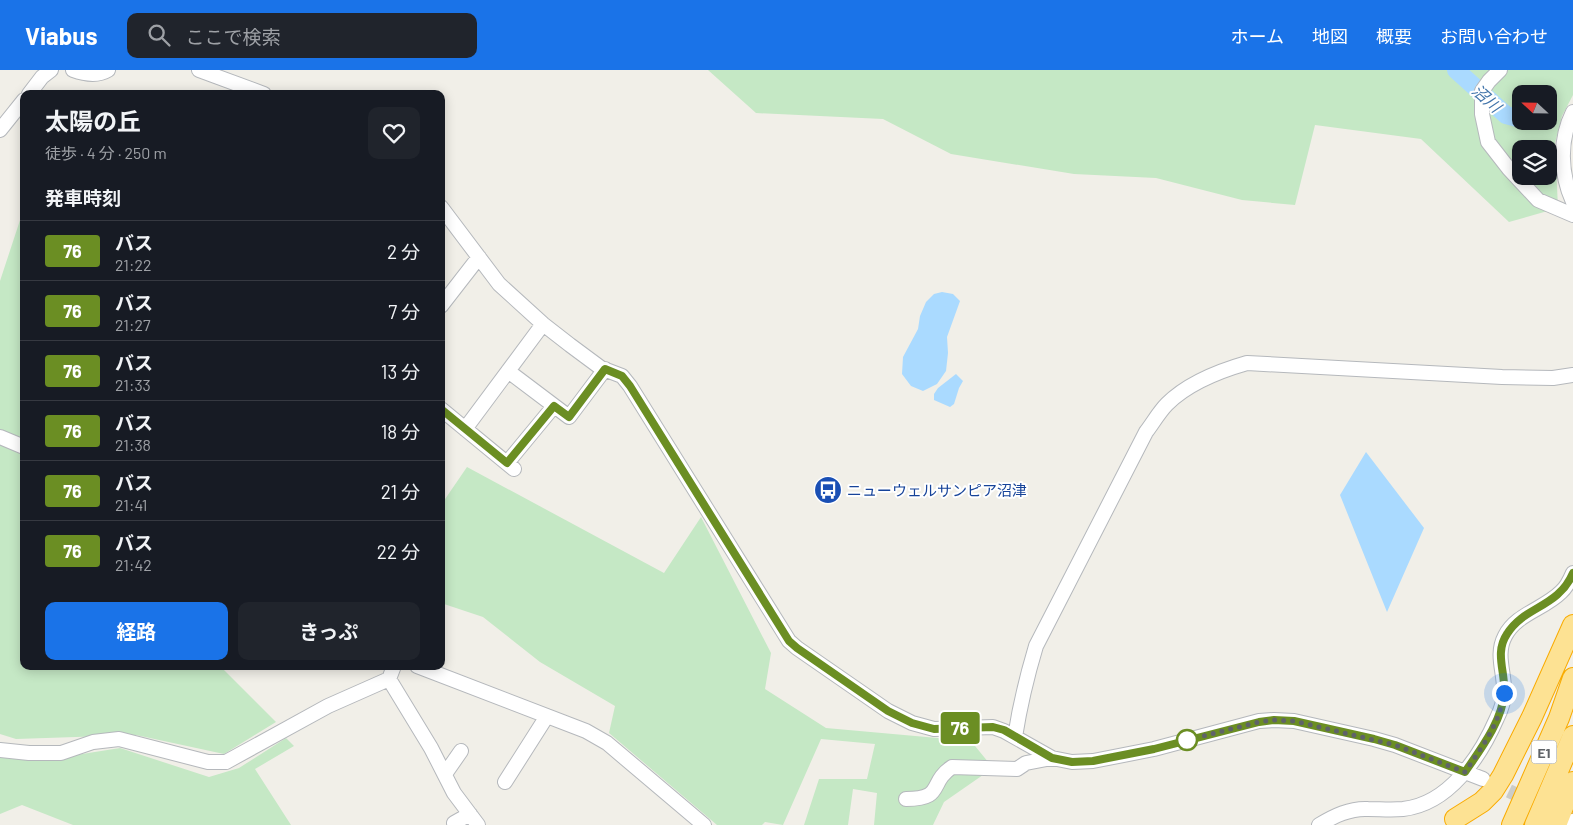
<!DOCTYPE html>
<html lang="ja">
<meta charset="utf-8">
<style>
:root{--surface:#171b24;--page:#20242c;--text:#f1f3f6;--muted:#9ea1a6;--line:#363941;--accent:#1a73e8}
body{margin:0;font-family:Barlow,"Noto Sans JP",sans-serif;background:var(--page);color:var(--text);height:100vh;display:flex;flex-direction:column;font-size:19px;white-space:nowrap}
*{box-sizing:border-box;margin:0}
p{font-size:16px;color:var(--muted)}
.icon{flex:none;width:28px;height:28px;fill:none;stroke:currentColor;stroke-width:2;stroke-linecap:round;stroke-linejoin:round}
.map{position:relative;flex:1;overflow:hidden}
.side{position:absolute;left:20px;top:20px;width:425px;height:580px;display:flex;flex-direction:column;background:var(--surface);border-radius:10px;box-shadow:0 2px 12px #0003}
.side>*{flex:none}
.badge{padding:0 10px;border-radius:4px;font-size:18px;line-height:32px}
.needle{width:32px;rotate:292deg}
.controls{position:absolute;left:1512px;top:15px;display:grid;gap:10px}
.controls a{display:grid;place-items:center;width:45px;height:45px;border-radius:10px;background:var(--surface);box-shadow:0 2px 12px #0003;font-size:25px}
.you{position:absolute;width:25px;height:25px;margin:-12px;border:4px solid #fff;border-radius:50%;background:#1a73e8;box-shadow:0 0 0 8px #1a73e833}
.map>.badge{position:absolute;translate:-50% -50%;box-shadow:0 0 0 2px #fff}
h2{padding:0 25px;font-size:19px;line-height:45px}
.round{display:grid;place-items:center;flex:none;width:52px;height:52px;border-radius:10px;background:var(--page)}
.headline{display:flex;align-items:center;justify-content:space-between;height:85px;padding:0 25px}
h1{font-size:24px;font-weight:700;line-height:38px}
.action{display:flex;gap:10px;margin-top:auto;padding:10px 25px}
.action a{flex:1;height:58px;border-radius:10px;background:var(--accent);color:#fff;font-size:20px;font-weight:700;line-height:58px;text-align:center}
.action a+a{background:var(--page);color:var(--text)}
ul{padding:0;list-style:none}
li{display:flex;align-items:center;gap:15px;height:60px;padding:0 25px;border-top:1px solid var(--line)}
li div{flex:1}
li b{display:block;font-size:19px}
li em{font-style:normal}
li .badge{min-width:55px;font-weight:700;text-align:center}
header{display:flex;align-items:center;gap:30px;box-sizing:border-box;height:70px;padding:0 25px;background:var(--accent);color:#fff}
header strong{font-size:24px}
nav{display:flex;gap:28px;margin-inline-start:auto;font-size:18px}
.search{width:350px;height:45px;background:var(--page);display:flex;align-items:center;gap:12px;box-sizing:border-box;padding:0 18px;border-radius:10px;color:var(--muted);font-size:19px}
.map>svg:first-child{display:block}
</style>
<header>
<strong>Viabus</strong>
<div class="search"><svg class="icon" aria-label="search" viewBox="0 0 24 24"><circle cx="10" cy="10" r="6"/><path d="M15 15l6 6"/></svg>ここで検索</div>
<nav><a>ホーム</a><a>地図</a><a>概要</a><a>お問い合わせ</a></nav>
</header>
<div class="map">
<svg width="1573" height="755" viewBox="0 0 1573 755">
<rect width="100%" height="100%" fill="#f1efe8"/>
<path fill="#c5e8c5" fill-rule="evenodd" d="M708,0h865v25l-11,21 -7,27 3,65 -49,14 -88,-83 -106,-14 -20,80 -53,-5 -86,-22 -82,-4 -123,-20 -68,-35 -127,-6zM1521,24h28v27h-28zM1521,79h28v27h-28z
M24,138v458h196l56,56 -52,32 -88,-19 -120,4 -16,-5v-453z
M467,397l197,106 37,-56 70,136 -6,36 61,39 145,13 22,27 -49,34 -11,23h-59l3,-32 -24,-4 -5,36h-44l15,-46h48l8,-35 -54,-5 -38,86 -18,-3 -3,3h-45l-108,-92 6,-27 -75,-44 -57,-45 -42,-14v-98z
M286,668l8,8 -39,23 36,56h-218l-51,-20 -22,9v-56h57l63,-10 89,29 30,-9z"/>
<path fill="#aadaff" d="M942,222l11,2 7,7 -13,36 1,16 -2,18 -9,13 -14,7 -12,-5 -9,-12 1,-17 15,-28 2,-13 6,-14 8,-8z
M956,304l7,7 -4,7 -5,16 -4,3 -16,-7v-6l4,-6z
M1366,382l58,76 -37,84 -47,-117z"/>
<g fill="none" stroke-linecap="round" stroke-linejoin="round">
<path stroke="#aadaff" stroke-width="18" d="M1456,0l50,45 15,4"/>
<path stroke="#ccccc8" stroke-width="14" stroke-dasharray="14 7" stroke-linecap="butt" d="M1490,712l42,20"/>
<g stroke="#b5b8bc" stroke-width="16">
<path id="minor" d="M73,0c11,4 25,6 35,0
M199,0l65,24
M1500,0l-11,11 -7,10v23l6,28 21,27 29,31 35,15
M29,24l13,-17 9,-7
M1573,42c-14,28 -13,61 0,90
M0,60l24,-30
M441,137l58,77 44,40 27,21 31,23 21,8 8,10 159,255 8,7 91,63 24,12 22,6 59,-2 11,4 48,27 20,4 21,-1 61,-12 105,-28 15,-1 20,1 80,18 21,6 88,34
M441,236l38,-49
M508,301l61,46 36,-48
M441,339l73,60
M465,359l78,-105
M0,367l24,10
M507,393l47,-57
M417,596l169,65 21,12 97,82
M389,609l42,69 23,45 24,32
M1015,667c5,-32 12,-61 21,-91l110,-214c7,-9 13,-20 21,-28 21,-21 52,-33 80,-41l255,14 51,1 20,-3
M0,680l29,3h32l32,-11 26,-3 89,23h18l102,-56 61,-27 5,-13
M445,704l16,-23
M505,712l42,-66
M906,729c39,0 22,-16 46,-32l65,2 9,-6 26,-5
M1572,751h1
M454,753l16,-9
M1319,755c15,-9 31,-17 49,-16 12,0 23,1 35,0 46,-5 77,-52 94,-91 4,-8 7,-17 7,-26 1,-19 -9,-37 1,-56 11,-22 39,-27 56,-44 6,-5 9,-12 12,-19"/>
</g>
<g stroke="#f9ab00" stroke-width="22">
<path id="highway" d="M1455,749l27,-17 11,-11 10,-16 29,-58 41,-92
M1512,755l47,-107 14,-40
M1535,755l38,-89
M1556,755l17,-43"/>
</g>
<use href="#minor" stroke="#fff" stroke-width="14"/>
<use href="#highway" stroke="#fde293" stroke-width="20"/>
</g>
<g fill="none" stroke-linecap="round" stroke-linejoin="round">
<g stroke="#fff" stroke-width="11">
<path id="line" d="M441,339l66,54 47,-57 15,11 36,-48 17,7 8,10 159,255 8,7 91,63 24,12 22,6 59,-2 11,3 48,28 20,4 21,-1 61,-12 105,-27 15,-2 20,1 80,18 21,6 70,27c15,-22 38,-52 39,-79 2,-20 -10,-40 3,-59 17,-28 51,-26 66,-61"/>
</g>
<use href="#line" stroke="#6b8e23" stroke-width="8"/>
<path stroke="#5f6368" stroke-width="5" stroke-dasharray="0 9" d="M1187,670l72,-18 15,-2 20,1 101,24 70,27c17,-25 35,-49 39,-79"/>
</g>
<defs>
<g id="bus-disc" transform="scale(1.4375)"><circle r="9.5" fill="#1a4fb4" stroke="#fff"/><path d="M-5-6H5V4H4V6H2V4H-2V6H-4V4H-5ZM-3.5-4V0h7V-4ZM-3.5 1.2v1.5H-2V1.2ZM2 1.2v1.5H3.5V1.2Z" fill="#fff"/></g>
</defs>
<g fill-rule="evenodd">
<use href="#bus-disc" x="828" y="420"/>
</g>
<circle fill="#fff" stroke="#6b8e23" stroke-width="2.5" cx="1187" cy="670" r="10"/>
<g text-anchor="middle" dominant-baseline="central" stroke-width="4" stroke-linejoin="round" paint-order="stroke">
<rect fill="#fff" stroke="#8f9295" stroke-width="1" x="1531.5" y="670.5" width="25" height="23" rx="4"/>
<g font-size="14" font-weight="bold" fill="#5f6368">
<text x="1544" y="682">E1</text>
</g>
<g font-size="15" fill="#164399" stroke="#fff" text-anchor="start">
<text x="847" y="420">ニューウェルサンピア沼津</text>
</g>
<g font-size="16" font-style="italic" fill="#4174aa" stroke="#fff">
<text transform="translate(1487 28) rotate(42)">沼川</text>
</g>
</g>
</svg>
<div class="controls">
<a><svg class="needle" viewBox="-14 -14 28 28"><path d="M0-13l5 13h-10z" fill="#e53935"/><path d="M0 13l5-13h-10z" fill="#9ea1a6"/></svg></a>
<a><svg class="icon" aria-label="layers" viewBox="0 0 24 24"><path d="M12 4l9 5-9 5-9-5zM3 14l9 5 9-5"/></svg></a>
</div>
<div class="you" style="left:1504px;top:623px"></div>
<b class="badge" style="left:960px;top:658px;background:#6b8e23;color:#fff">76</b>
<section class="side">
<div class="headline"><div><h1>太陽の丘</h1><p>徒歩 · 4 分 · 250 m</p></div><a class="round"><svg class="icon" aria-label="heart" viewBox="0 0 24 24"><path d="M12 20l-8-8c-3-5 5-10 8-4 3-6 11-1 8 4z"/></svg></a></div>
<h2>発車時刻</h2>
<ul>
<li><span class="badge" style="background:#6b8e23;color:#fff">76</span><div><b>バス</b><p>21:22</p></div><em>2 分</em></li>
<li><span class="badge" style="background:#6b8e23;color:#fff">76</span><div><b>バス</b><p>21:27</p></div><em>7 分</em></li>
<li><span class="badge" style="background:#6b8e23;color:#fff">76</span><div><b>バス</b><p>21:33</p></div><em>13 分</em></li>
<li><span class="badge" style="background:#6b8e23;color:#fff">76</span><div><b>バス</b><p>21:38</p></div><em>18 分</em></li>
<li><span class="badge" style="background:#6b8e23;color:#fff">76</span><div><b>バス</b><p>21:41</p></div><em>21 分</em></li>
<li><span class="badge" style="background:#6b8e23;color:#fff">76</span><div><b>バス</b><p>21:42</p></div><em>22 分</em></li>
</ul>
<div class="action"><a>経路</a><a>きっぷ</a></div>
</section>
</div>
